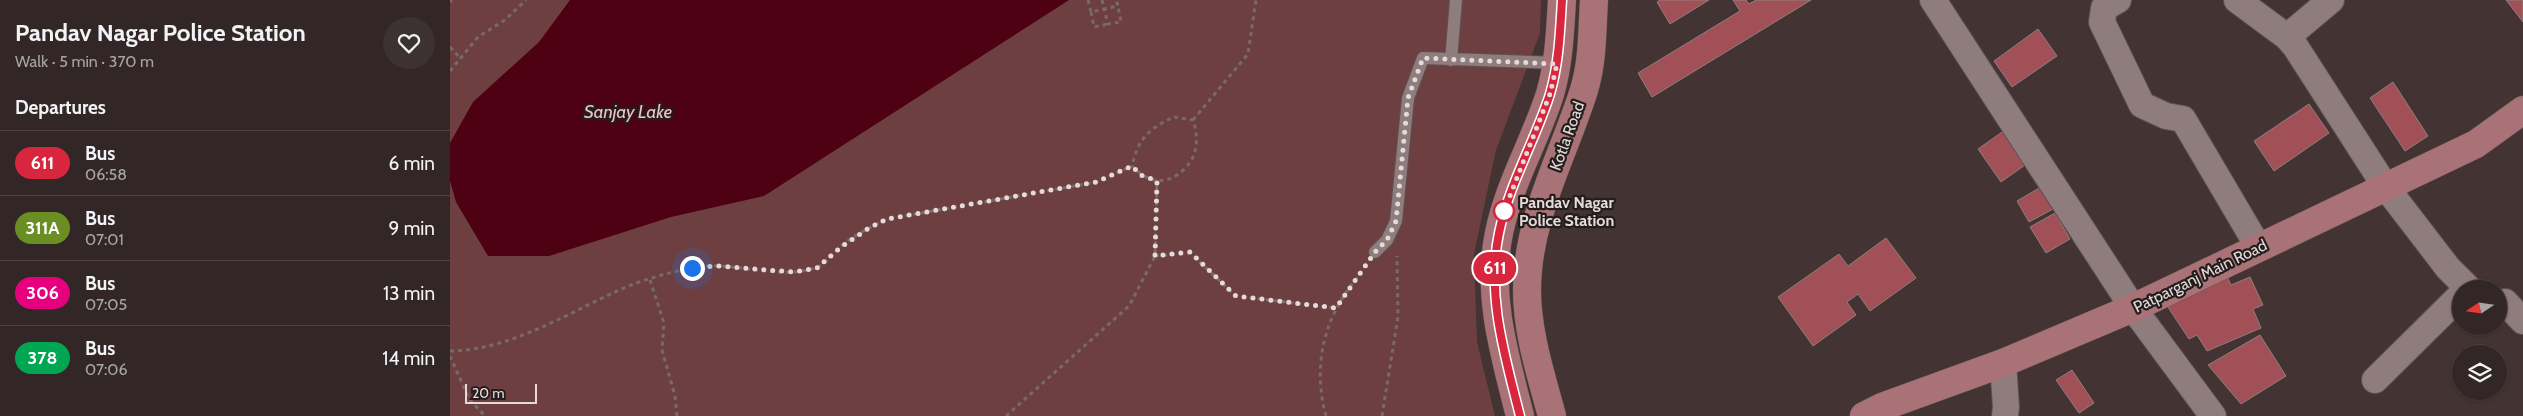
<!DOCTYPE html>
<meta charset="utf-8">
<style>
:root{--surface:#322626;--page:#3d3232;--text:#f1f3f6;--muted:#a8a5a7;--line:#4d4343}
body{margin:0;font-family:Cabin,sans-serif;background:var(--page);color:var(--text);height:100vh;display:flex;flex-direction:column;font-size:19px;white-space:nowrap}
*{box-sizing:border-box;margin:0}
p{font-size:16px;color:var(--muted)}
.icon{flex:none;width:28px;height:28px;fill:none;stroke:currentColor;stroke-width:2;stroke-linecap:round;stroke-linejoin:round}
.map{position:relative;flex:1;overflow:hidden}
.drawer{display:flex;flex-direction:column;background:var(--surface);width:450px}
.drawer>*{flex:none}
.badge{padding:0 10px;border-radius:16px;font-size:18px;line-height:32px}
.needle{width:32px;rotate:257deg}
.fabs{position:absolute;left:2002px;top:280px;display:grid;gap:10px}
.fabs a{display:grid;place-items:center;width:55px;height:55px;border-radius:50%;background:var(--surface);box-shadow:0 1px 4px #0004,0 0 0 1px var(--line);font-size:25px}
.scale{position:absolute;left:15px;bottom:12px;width:72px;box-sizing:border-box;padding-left:5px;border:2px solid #e5dada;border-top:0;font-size:14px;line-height:18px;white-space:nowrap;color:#e5dada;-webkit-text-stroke:4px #241d1d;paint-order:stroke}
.you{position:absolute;width:25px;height:25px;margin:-12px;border:4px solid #fff;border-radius:50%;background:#1a73e8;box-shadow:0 0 0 8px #1a73e833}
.map>.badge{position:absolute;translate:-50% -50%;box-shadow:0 0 0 2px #fff}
h2{padding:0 15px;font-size:19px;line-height:45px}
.round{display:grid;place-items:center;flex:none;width:52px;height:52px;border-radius:26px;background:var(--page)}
.headline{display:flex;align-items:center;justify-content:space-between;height:85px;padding:0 15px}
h1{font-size:24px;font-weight:800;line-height:38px}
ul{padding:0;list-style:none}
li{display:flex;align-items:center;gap:15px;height:65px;padding:0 15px;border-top:1px solid var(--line)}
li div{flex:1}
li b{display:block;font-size:19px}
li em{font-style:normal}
li .badge{min-width:55px;font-weight:700;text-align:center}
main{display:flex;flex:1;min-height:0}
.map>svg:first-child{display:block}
</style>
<main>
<section class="drawer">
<div class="headline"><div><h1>Pandav Nagar Police Station</h1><p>Walk · 5 min · 370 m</p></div><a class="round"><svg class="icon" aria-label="heart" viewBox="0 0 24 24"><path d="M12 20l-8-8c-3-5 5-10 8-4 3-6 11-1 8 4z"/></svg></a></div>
<h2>Departures</h2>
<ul>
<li><span class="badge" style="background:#d7263d;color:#fff">611</span><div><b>Bus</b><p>06:58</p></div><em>6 min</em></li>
<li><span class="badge" style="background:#6b8e23;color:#fff">311A</span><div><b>Bus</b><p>07:01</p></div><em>9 min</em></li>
<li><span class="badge" style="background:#e6007e;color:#fff">306</span><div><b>Bus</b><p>07:05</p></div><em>13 min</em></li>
<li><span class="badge" style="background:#00a651;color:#fff">378</span><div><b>Bus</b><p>07:06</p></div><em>14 min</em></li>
</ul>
</section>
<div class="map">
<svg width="2073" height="416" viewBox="0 0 2073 416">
<rect width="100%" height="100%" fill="#433333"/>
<path fill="#6e3f41" d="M0,0h1091l-1,33 -44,117 -22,104 3,88 18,74h-1045z"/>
<path fill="#4d0112" d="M120,0h499l-305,196 -93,21 -122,39h-61l-32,-54 -6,-21v-38l23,-41 66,-60z"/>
<path fill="#a05056" stroke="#907e7e" d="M1210,0h49l-39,24 -13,-22z
M1283,0h13l3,4 7,-4h55l-159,97 -14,-24 102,-62z
M2056,0h17v22z
M1588,29l19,27 -45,31 -18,-26z
M1943,82l35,54 -23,15 -35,-53z
M1859,104l20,29 -55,38 -20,-30z
M1562,125l23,33 -34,24 -23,-33z
M1591,187l12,22 -24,13 -12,-21z
M1605,213l15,26 -24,14 -16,-26z
M1436,238l30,40 -46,33 -12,-17 -11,8 9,13 -43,31 -35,-49 61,-43 9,12z
M1774,270l7,15 19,-8 13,28 -10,4 8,19 -54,23 -10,-16 -8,4 -27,-41z
M1810,335l26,41 -45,28 -33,-39z
M1622,370l22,33 -15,10 -23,-33z"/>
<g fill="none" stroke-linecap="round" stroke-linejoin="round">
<g stroke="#5e5050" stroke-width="14">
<path id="lane" d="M1001,60l5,-60
M925,252l12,-12 9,-19 12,-123 15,-40 134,5"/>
</g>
<g stroke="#5e5050" stroke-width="28">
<path id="street" d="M1483,0l200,308 80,108
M1668,0l-14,8 -2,14 40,83 24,11 17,3 76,129
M1787,0l50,37 8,9 90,140 63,82 21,21
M1837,37l44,-37
M2055,302l18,19
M1553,363l3,44 -1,9
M1925,380l86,-85"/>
</g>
<g stroke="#5e5050" stroke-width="29">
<path id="secondary" d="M1070,416c-15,-60 -34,-121 -21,-183 10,-49 36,-92 51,-139 9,-31 10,-62 12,-94
M1102,416c-11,-41 -25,-83 -25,-126 0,-72 36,-133 57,-200 9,-29 8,-60 10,-90
M1414,416l18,-9 121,-44 130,-55 343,-164 47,-34"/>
</g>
<path stroke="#796a6a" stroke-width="3" stroke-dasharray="4 4" stroke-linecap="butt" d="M638,0l3,12 13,-3 4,15 13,-2 -3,-16
M652,0l2,9 14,-3 -2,-6
M0,2l2,-2
M641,12l3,15 14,-3
M0,47l10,11
M0,71l28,-34 27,-17 21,-20
M724,117l19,3c3,10 5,20 2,31 -3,15 -23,33 -40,29 -10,-2 -16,-7 -23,-14 6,-27 17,-38 42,-49z
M743,120l55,-66 8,-54
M705,256l35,-3 46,43 100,12
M200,280l14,43 -2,27 13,46 2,20
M0,351c62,-1 119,-39 174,-63 20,-9 45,-15 66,-20 41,-9 85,13 125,0 10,-3 18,-15 26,-22 14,-11 29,-19 46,-27l210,-37 35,-16
M0,356l19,43 16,17
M556,416l123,-110 26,-50 2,-75
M876,416c-10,-35 -7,-76 11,-108 7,-15 19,-28 28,-42
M932,416l16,-99 -1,-61"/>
<use href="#lane" stroke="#8f7c7d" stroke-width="12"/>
<use href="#street" stroke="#8f7c7d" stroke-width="26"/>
<use href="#secondary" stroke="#a87277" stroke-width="28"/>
</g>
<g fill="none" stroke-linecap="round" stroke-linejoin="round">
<g stroke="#fff" stroke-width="11">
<path id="line" d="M1070,416c-15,-60 -34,-121 -21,-183 10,-49 36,-92 51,-139 9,-31 10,-62 12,-94"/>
</g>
<use href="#line" stroke="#d7263d" stroke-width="8"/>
<path stroke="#e5dada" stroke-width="5" stroke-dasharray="0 9" d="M242,268l26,-2 75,6 24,-4 24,-21 28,-19 18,-9 209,-37 36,-16 9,9 16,6 -2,75 35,-4 46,44 100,12 39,-56 12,-12 9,-19 12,-123 15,-40 134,6 -7,30 -46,117"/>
</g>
<circle fill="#fff" stroke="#d7263d" stroke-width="2.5" cx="1054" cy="211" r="10"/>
<g text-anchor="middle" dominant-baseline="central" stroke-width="4.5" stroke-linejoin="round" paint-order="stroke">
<g font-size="16" fill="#e5dada" stroke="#241d1d">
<text transform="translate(1117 136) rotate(-70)">Kotla Road</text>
<text transform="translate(1750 276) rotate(-26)">Patparganj Main Road</text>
</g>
<g font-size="16" font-weight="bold" fill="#e5dada" stroke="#241d1d" text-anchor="start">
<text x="1069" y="202">Pandav Nagar<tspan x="1069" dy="18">Police Station</tspan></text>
</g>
<g font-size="18" font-style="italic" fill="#f3c3c4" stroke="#241d1d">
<text x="178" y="112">Sanjay Lake</text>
</g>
</g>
</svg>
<div class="fabs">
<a><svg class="needle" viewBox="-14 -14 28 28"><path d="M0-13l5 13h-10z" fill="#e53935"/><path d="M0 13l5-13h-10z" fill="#a8a5a7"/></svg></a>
<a><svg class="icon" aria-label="layers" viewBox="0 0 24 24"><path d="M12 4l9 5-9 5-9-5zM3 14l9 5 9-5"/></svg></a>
</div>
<div class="scale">20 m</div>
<div class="you" style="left:242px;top:268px"></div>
<b class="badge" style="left:1045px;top:268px;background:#d7263d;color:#fff">611</b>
</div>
</main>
